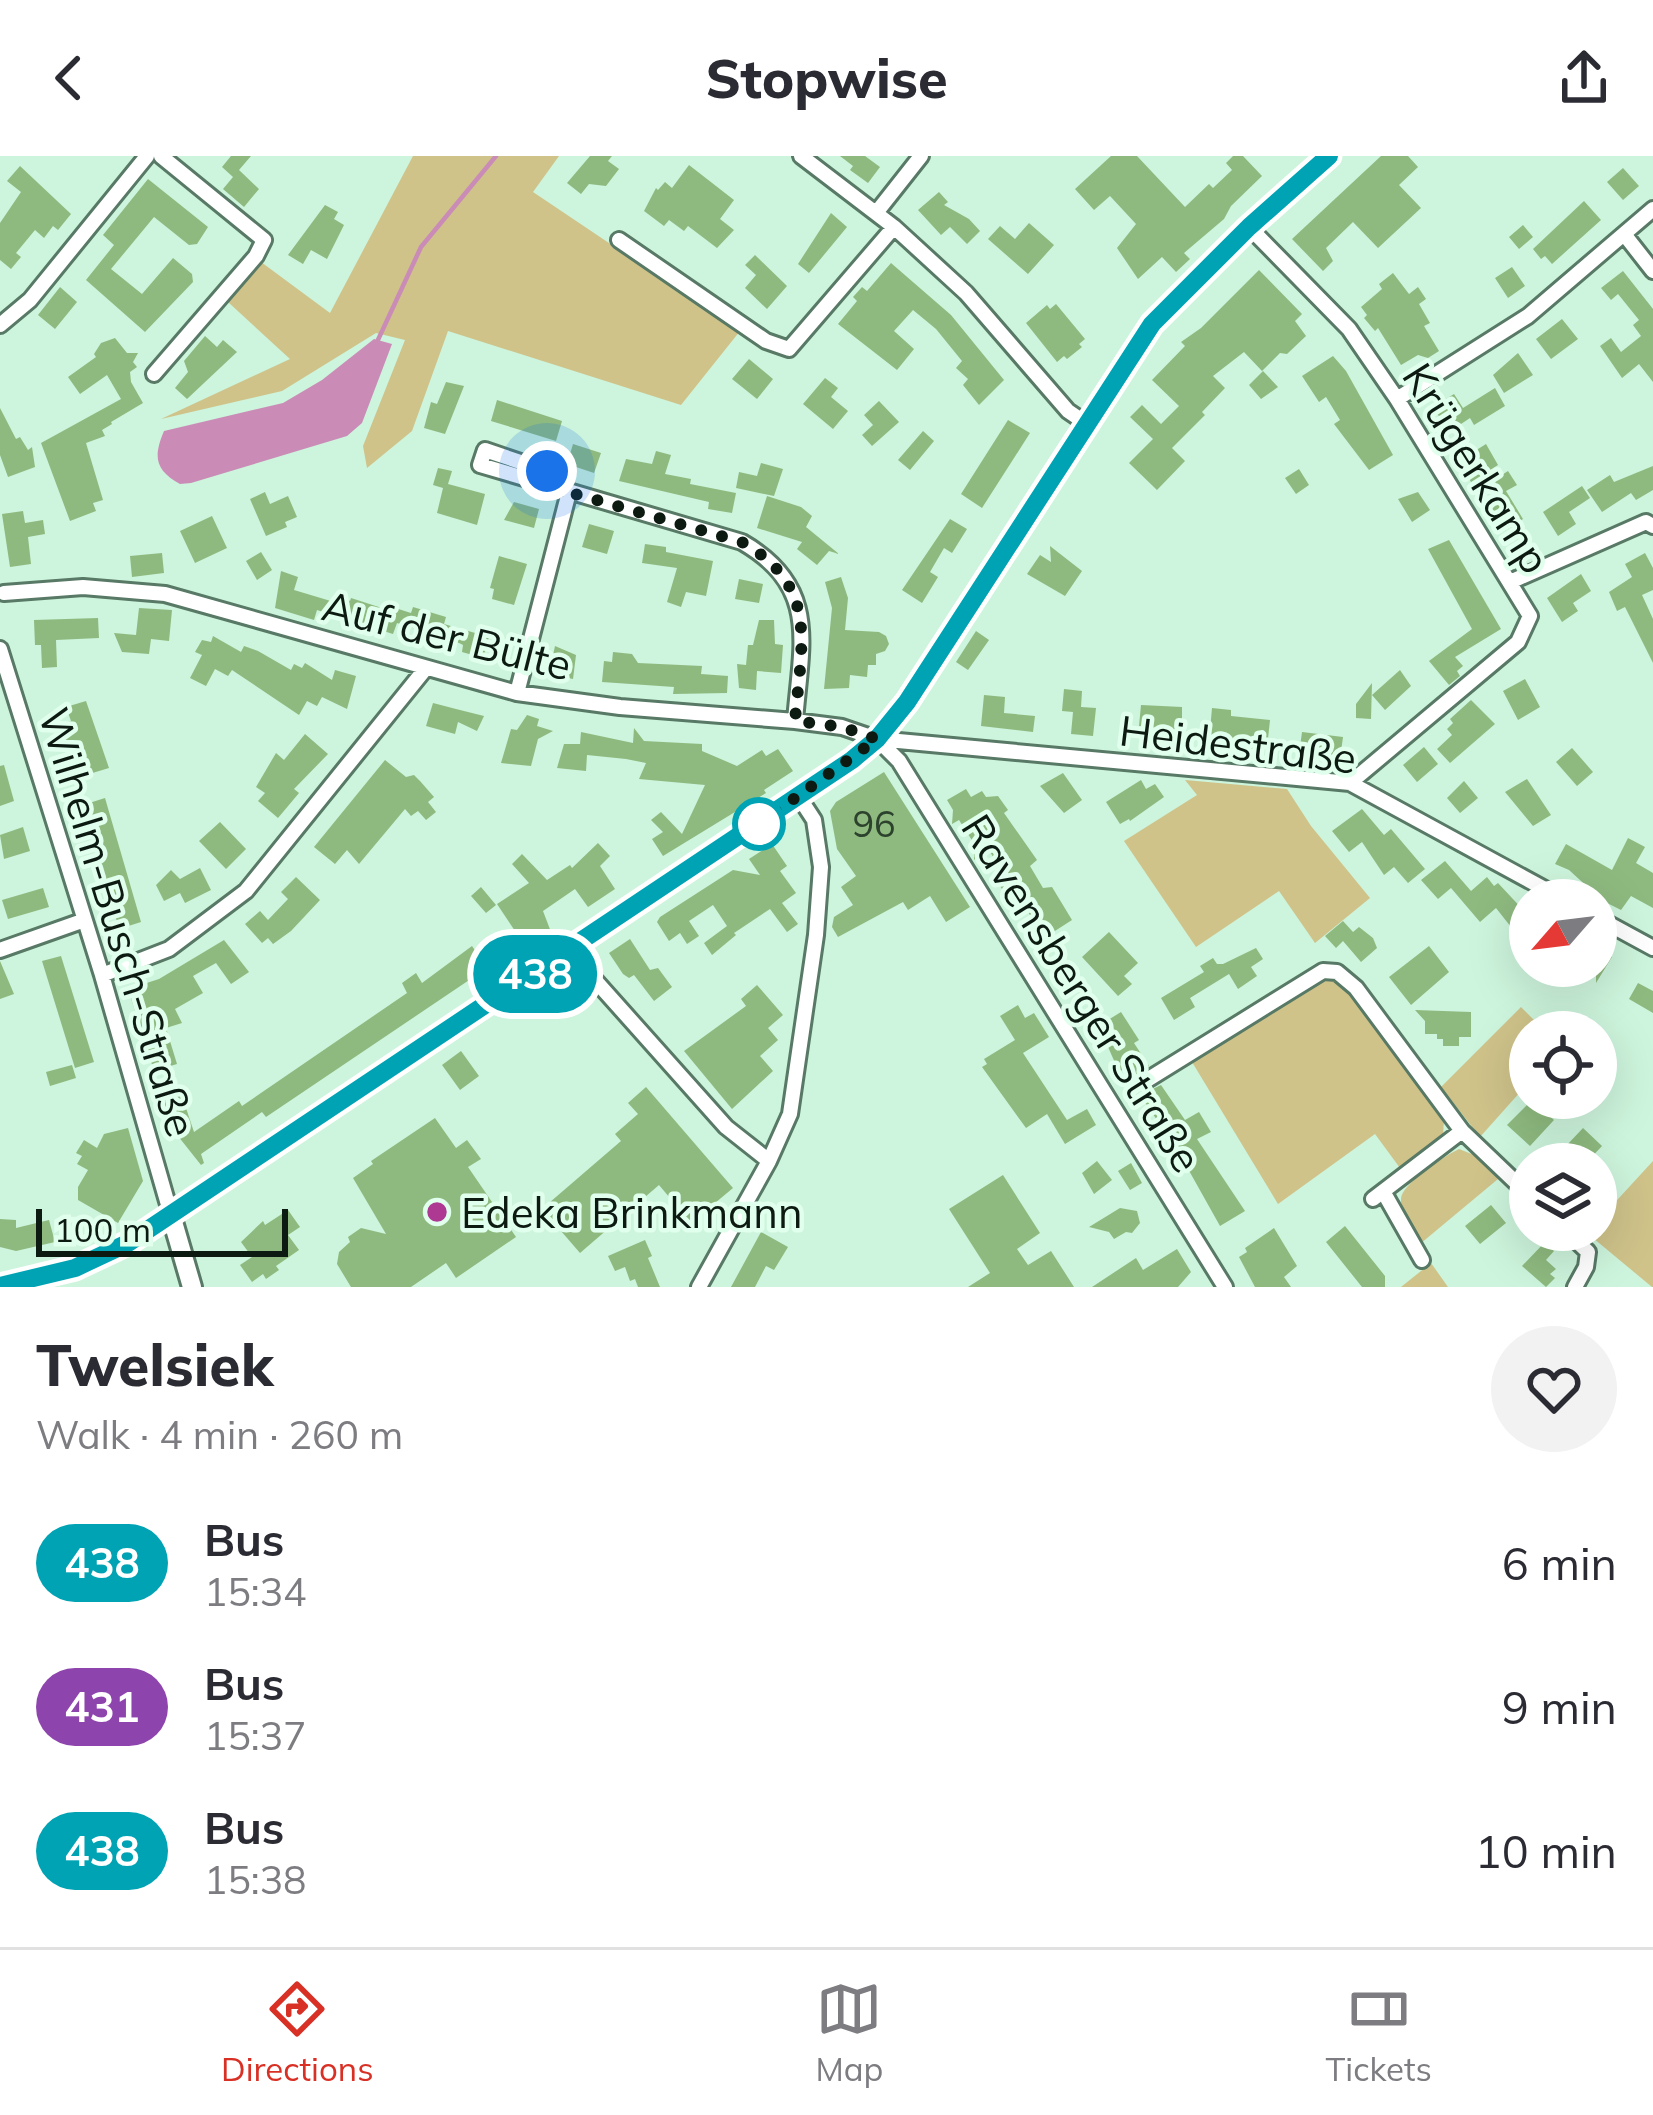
<!DOCTYPE html>
<meta charset="utf-8">
<style>
:root{--surface:#fff;--page:#f2f2f3;--text:#2b2b33;--muted:#7c7c81;--line:#e1e1e2;--accent:#d93025}
body{margin:0;font-family:Mulish,sans-serif;background:var(--page);color:var(--text);height:100vh;display:flex;flex-direction:column;font-size:45px;white-space:nowrap}
*{box-sizing:border-box;margin:0}
p{font-size:39px;color:var(--muted)}
.icon{flex:none;width:66px;height:66px;fill:none;stroke:currentColor;stroke-width:2;stroke-linecap:round;stroke-linejoin:round}
.map{position:relative;height:1131px;overflow:hidden}
.sheet{display:flex;flex-direction:column;background:var(--surface);flex:1}
.sheet>*{flex:none}
.badge{padding:0 24px;border-radius:39px;font-size:42px;line-height:78px}
.needle{width:78px;rotate:242deg}
.controls{position:absolute;left:1509px;top:723px;display:grid;gap:24px}
.controls a{display:grid;place-items:center;width:108px;height:108px;border-radius:50%;background:var(--surface);box-shadow:0 12px 48px #0002;font-size:60px}
.scale{position:absolute;left:36px;bottom:30px;width:252px;box-sizing:border-box;padding-left:12px;border:6px solid #0c1a12;border-top:0;font-size:33px;line-height:42px;white-space:nowrap;color:#0c1a12;-webkit-text-stroke:9px #e0ffec;paint-order:stroke}
.you{position:absolute;width:60px;height:60px;margin:-30px;border:9px solid #fff;border-radius:50%;background:#1a73e8;box-shadow:0 0 0 18px #1a73e833}
.map>.badge{position:absolute;translate:-50% -50%;box-shadow:0 0 0 6px #fff}
.round{display:grid;place-items:center;flex:none;width:126px;height:126px;border-radius:63px;background:var(--page)}
.summary{display:flex;align-items:center;justify-content:space-between;height:204px;padding:0 36px}
h1{font-size:57px;font-weight:800;line-height:90px}
ul{padding:0;list-style:none}
li{display:flex;align-items:center;gap:36px;height:144px;padding:0 36px}
li div{flex:1}
li b{display:block;font-size:45px}
li em{font-style:normal}
li .badge{min-width:132px;font-weight:700;text-align:center}
header{display:flex;justify-content:space-between;align-items:center;height:156px;padding:0 36px;background:var(--surface);font-size:54px;font-weight:800}
.tab-bar{display:flex;justify-content:space-around;align-items:center;height:168px;border-top:3px solid var(--line);background:var(--surface);font-size:33px;color:var(--muted)}
.tab-bar a{display:grid;justify-items:center;gap:6px}
.tab-bar .selected{color:var(--accent)}
.map>svg:first-child{display:block}
</style>
<header><svg class="icon" aria-label="back" viewBox="0 0 24 24"><path d="M15 5l-7 7 7 7"/></svg>Stopwise<svg class="icon" aria-label="share" viewBox="0 0 24 24"><path d="M12 15V3M7 8l5-5 5 5M5 13v7h14v-7"/></svg></header>
<div class="map">
<svg width="1653" height="1131" viewBox="0 0 1653 1131">
<rect width="100%" height="100%" fill="#cdf4dc"/>
<path fill="#cfc38a" d="M413,0h146l-26,36 207,139 -59,74 -233,-74 -36,100 -45,37 -4,-22 42,-106 -29,-7 -94,58 -121,28 129,-60 -62,-57 33,-40 69,51z
M1185,624l102,9 24,37 59,72 -55,45 -36,-52 -83,56 -72,-106 73,-46z
M1325,822l11,3 17,15 91,123 -1,16 -43,33 -25,-34 -97,70 -86,-142z
M1521,851l25,25h-16v49l-50,56 -39,-50z
M1459,993l15,6 24,24 -78,65c-5,-12 -20,-32 -19,-45 0,-15 45,-44 58,-50z
M1653,1005v126h-1l-65,-54 9,-3v-7z
M1431,1107l17,24h-47z"/>
<path fill="#ca8cb7" d="M374,183l18,5 -30,79 -15,13 -156,47 -11,1c-25,-14 -27,-27 -16,-53l119,-28 39,-23z"/>
<g fill="none" stroke-linecap="round" stroke-linejoin="round">
<path stroke="#ca8cb7" stroke-width="4.5" d="M377,186l44,-95 75,-91"/>
</g>
<path fill="#8eba7f" d="M231,0h20l-12,14 20,19 -15,18 -21,-18 10,-12 -11,-10z
M590,0h22l-4,5 11,8 -13,17 -17,-2 -8,10 -14,-11z
M840,0h25l15,11 -12,16 -18,-13 3,-4z
M1111,0h26l48,51 24,-23 4,4 19,-18 -6,-7 7,-7h10l19,20 -31,30 -7,13 -40,34 6,6 -14,13 -14,-15 -24,22 -21,-31 19,-24 -26,-28 -16,14 -19,-21z
M1381,0h27l10,11 -19,18 22,23 -43,40 -25,-26 -27,26 7,13 -10,10 -31,-32z
M689,9l45,35 -14,19 14,11 -17,18 -29,-22 -4,5 -15,-11 -5,6 -20,-15 12,-23 2,2 7,-8 7,6z
M20,10l51,48 -13,16 -5,-4 -9,12 -9,-8 -19,23 5,4 -10,12 -11,-9v-37l21,-31 -14,-11z
M1623,12l16,18 -16,14 -16,-18z
M148,23l60,48 -11,17 -8,1 -35,-28 -43,52 31,25 31,-36 19,16 1,8 -48,50 -59,-52 28,-35 -11,-10z
M939,36l9,10 -4,3 25,14 11,12 -13,13 -17,-17 -9,8 -23,-25z
M1584,45l17,19 -49,44 -7,-8 -4,3 -8,-10z
M325,49l13,7 -4,7 10,6 -17,34 -16,-9 -8,14 -15,-9z
M831,57l16,14 -38,46 -11,-9z
M1029,67l25,22 -26,29 -40,-35 12,-13 15,13z
M1523,69l10,12 -14,12 -10,-12z
M755,99l32,31 -20,23 -22,-21 11,-13 -11,-10z
M891,107l60,52 53,65 -25,25 -16,-20 5,-6 -12,-11 6,-7 -26,-32 -23,-19 -19,21 20,18 -17,21 -59,-46 19,-23 -4,-4 9,-10 5,4z
M1512,111l13,19 -17,12 -13,-20z
M1259,114l43,44 -7,7 11,15 -19,18 -7,-1 -18,18 -18,-19 -31,24 12,12 -23,24 3,3 -33,33 13,13 -28,29 -28,-27 24,-24 -23,-22 12,-12 19,19 18,-18 -27,-26 33,-34 -4,-4 20,-14z
M1623,115l30,38v73l-14,-18 -17,14 -22,-32 11,-8 10,14 20,-16 -8,-11 6,-5 -21,-26 -7,6 -10,-12z
M1393,117l16,21 9,-7 8,12 -7,5 11,19 -6,3 15,25 -11,7 -10,-3 -17,10 -23,-37 -3,3 -11,-13 3,-3 -6,-8 21,-18 -3,-5z
M60,131l17,15 -22,27 -17,-14z
M1056,148l29,35 -6,5 3,3 -15,12 -3,-3 -7,6 -31,-39 21,-18 3,4z
M1562,163l16,20 -27,20 -15,-20z
M205,180l12,11 6,-7 14,12 -50,47 -12,-11 13,-16 -4,-11z
M115,182l12,15h11l-5,9 4,5 -7,5 1,10 12,21 -32,19 1,2 -10,6 3,6 -19,7 17,57 -10,3 3,8 -26,10 -29,-78 80,-44 -14,-24 -27,19 -12,-17 28,-20 -2,-3 7,-11z
M1518,197l15,22 -29,18 -11,-18z
M1333,200l13,15 47,84 -24,15 -35,-46 6,-4 -14,-23 -7,5 -17,-26z
M749,203l24,20 -16,20 -25,-20z
M1263,215l15,16 -17,12 -12,-14z
M825,222l13,10 -7,9 17,14 -15,18 -30,-25z
M446,226l18,4 -19,48 -21,-6 7,-26 6,2z
M1495,232l10,18 -31,19 -4,-7 -21,14 -16,-25 21,-13 9,14z
M497,244l65,21 -6,20 -65,-20z
M879,245l20,21 -27,24 -10,-11 11,-10 -9,-10z
M0,252l16,31 4,-2 8,13 4,-3 3,20 -27,10 -8,-22z
M1008,264l22,13 -48,75 -21,-14z
M923,275l11,10 -24,29 -12,-10z
M573,288l28,9 -7,20 -27,-9z
M1486,288l12,21 -27,17 -12,-21z
M656,295l15,4 -6,19 26,5 -1,5 46,9 -4,20 -24,-4 1,-7 -90,-21 7,-22 26,5z
M761,307l22,6 -9,27 -38,-8 3,-16 18,4z
M1653,310v24l-17,10 -5,-7 -29,19 -15,-22 23,-15 4,7z
M438,312l14,3 -4,13 37,10 -8,31 -40,-12 6,-25 -10,-3z
M1299,313l10,16 -13,9 -11,-16z
M1508,315l9,14 -11,6 17,28 -20,13 -18,-28 17,-11 -8,-13z
M1582,330l8,12 -21,14 7,12 -18,12 -15,-24z
M265,336l5,12 18,-8 9,21 -12,5 2,5 -21,9 -16,-37z
M1418,336l12,18 -18,12 -14,-23z
M767,340l34,11 11,9 -6,11 33,27 -10,-3 -12,14 -20,-16 5,-7 -45,-14z
M514,346l25,7 -5,19 -30,-8z
M23,355l2,12 18,-3 2,14 -17,3 3,27 -21,3 -8,-53z
M212,360l15,32 -32,15 -15,-32z
M950,363l17,10 -15,24 -8,-5 -14,24 8,5 -16,26 -20,-13z
M589,368l25,7 -7,23 -25,-7z
M1449,384l52,89 -46,28 8,9 -6,5 3,5 -11,9 -20,-24 43,-32 -44,-80z
M645,388l21,3v5l47,9 -7,35 -20,-4 -5,15 -14,-5 10,-34 -35,-5z
M1050,390l32,25 -17,25 -38,-22 13,-19 11,7z
M261,396l11,18 -15,10 -11,-19z
M162,397l2,20 -32,4 -2,-21z
M1645,397l8,15v22l-11,5 11,24v44l-28,-56 -8,4 -8,-19 23,-15 -7,-13z
M499,400l28,8 -13,41 -22,-6 2,-10 -4,-1z
M281,415l17,6 -4,13 40,12 5,-8 11,7 1,-3 37,12 1,-4 22,7 2,-6 33,10 -2,7 45,13 -6,21 -21,-6 1,-7 -4,-2 -62,-20 -4,11 -76,-24 -3,10 -39,-12z
M1581,418l10,17 -18,12 5,8 -16,11 -15,-24z
M841,421l7,21 -3,32 34,2 7,4 3,8 -4,7 -9,3v11h-8l-1,12 -17,-2 -1,13 -25,1 8,-81 -7,-26z
M739,423l24,5 -4,19 -24,-4z
M139,452l33,2 -3,31 -18,-2 -2,15 -27,-2 -8,-19 22,2z
M98,462l1,20 -43,2 1,27 -15,1 -1,-23h-6l-1,-25z
M759,464h15l1,24 8,1 -2,28 -24,-2 -1,19 -17,-2 -2,-24 9,1 2,-20h5z
M976,475l13,9 -21,30 -12,-8z
M213,480l28,16 3,-6 14,5 33,19 3,-6 8,4 3,-5 27,17 3,-10 21,6 -9,33 -25,-12 -5,9 -10,-5 -8,14 -67,-45 -4,6 -13,-7 -9,17 -16,-8 12,-23 -7,-3 7,-12 9,2z
M555,490l21,9 -3,24 -24,-5z
M613,496l19,2 6,9 64,3 -1,8 27,2 -1,17 -54,1 1,-7 -72,-5 2,-21 8,1z
M1400,514l11,16 -26,24 -13,-15z
M1525,523l15,28 -22,13 -15,-29z
M1372,527l-1,36 -15,-1v-14z
M1064,533l18,2 -1,16 15,1 -3,28 -22,-2 2,-22 -11,-1z
M984,539l21,2 -1,16 31,3 -2,16 -52,-6z
M1471,544l24,24 -45,39 -13,-14 15,-14 -5,-6 6,-6 -3,-4z
M86,545l23,67 -33,10 -16,-54 11,-3 -5,-14z
M433,547l23,6 28,7 -7,15 -19,-9 -3,12 -29,-8z
M1141,549l41,2v38l-25,-3 1,-14 -19,-2z
M1212,552l19,2v6l39,4 -3,28 -37,2v-6l-21,-2z
M527,559l12,4 -2,7 16,5 -15,8 -7,27 -30,-3 10,-34 6,1z
M634,572l10,13 58,3v7l35,15 25,-16 4,6 12,-7 15,22 -29,19 2,3 -103,63 -11,-17 11,-7 -12,-12 10,-8 21,22 23,-49 -66,-6 7,-16 -20,-4 -39,-4 -1,16 -29,-3 7,-24h16l1,-12 52,11z
M1302,576l41,5 -3,22 -36,-3 1,-8 -5,-1z
M305,578l23,20 -34,35 5,4 -21,25 -20,-17 7,-8 -9,-6 20,-34 8,7z
M1424,591l14,17 -21,18 -14,-17z
M1572,592l21,24 -16,14 -21,-24z
M385,604l21,17 8,-2 6,6 14,16 -6,5 8,10 -10,8 -8,-9 -7,5 -6,-7 -46,55 -12,-14 -12,14 -21,-17z
M4,609l10,36 -14,5v-40z
M884,616l86,135 -24,15 -16,-26 -22,14 -5,-8 -65,35 -6,-10 2,-10 19,-12 -12,-18 15,-11 -19,-27 -7,-38 6,-9z
M1063,617l19,27 -18,13 -24,-27z
M1527,623l24,36 -18,11 -28,-34z
M1141,624l5,9 9,-5 9,13 -34,24 -1,-2 -9,5 -14,-22z
M1464,625l14,17 -18,15 -13,-15z
M966,633l5,8 11,-6 4,6 12,-1 10,14 -4,3 33,47 -7,6 13,22 9,-1 20,33 -28,18 -22,-36 -9,5 -3,-6 -10,-15 8,-5 -21,-34 -13,13 1,-15 -16,-25 -7,4 1,-14 -6,-10z
M105,642l36,124 -22,7 -23,-81 6,-1 -8,-25 -5,2 -6,-19z
M1362,653l22,26 7,-6 34,40 -17,14 -14,-16 -10,8 -22,-33 -13,10 -17,-21z
M220,666l26,27 -20,20 -27,-28z
M23,671l7,24 -26,8 -4,-24z
M1628,682l17,9 -9,16 17,10v35l-22,-12 -10,14 -18,-9 -34,-31 -14,-6 11,-20 46,26z
M598,687l12,13 -10,10 15,23 -27,18 -13,-18 -32,22 8,21 -38,24 -7,-11 13,-8 -22,-33 32,-21 -17,-19 10,-10 25,26 23,-15 2,3z
M772,688l15,22 -7,5 16,22 -14,10 16,21 -11,8 -17,-23 -36,24 2,2 -24,20 -8,-12 23,-17 -14,-21 -24,16 10,15 -12,8 -7,-11 -11,8 -12,-19 3,-5 73,-47 27,5 -11,-16z
M1445,705l26,30 16,-14 7,9 4,-3 29,31 -16,13 -15,-19 -16,14 -29,-34 -13,11 -17,-19z
M200,712l11,22 -26,13 -5,-10 -16,8 -8,-16 15,-15 9,9z
M296,721l24,23 -29,31 -18,13 -5,-6 -6,5 -17,-19 15,-13 8,9 20,-21 -7,-7z
M481,731l15,18 -10,8 -15,-17z
M43,732l6,19 -41,12 -6,-19z
M1343,765l10,11 6,-5 14,11 4,10 -16,14 -18,-21 -7,7 -11,-12z
M1109,776l29,31 -14,13 8,8 -14,12 -36,-39z
M630,783l20,31 8,-2 14,19 -18,14 -20,-26 -5,3 -6,-4 -14,-21z
M224,784l25,32 -18,12 -15,-21 -23,13 10,17 -28,16 7,14 -16,5 11,36 -23,7 -26,-82 31,-10z
M472,790l15,22 -221,149 -4,-5 -61,42 3,9 -3,2 -31,-39 -9,-30 19,-6 14,42 45,-31 3,5 165,-113 -5,-10 14,-10 6,10z
M1429,790l20,26 -38,33 -22,-28z
M1596,791l16,10 -16,26z
M1256,792l7,11 -12,8 6,9 -19,13 -9,-15 -39,24 5,9 -21,13 -13,-22 43,-26 -4,-6 13,-8 4,6h6z
M61,800l33,106 -19,6 -33,-107z
M0,805l14,33 -14,5z
M1638,827l15,8v22l-24,-14z
M757,829l26,30 -15,13 10,12 -18,16 13,15 -41,38 -48,-58 62,-45 -5,-7z
M1018,849l7,13 9,-5 15,24 -26,16 44,67 20,-11 9,16 -31,19 -18,-30 -21,14 -44,-61 5,-3 -3,-5 31,-19 -15,-24z
M1415,854l56,2v25h-12v9h-16v-7h-6v-5h-12v-13z
M1121,856l18,28 -5,3 15,23 -12,10 -7,-11 -11,7 -14,-32 11,-8 -8,-12z
M461,895l18,25 -19,14 -18,-25z
M72,909l4,13 -26,8 -4,-14z
M1161,929l24,35 14,-8 12,20 -14,7 48,72 -25,15 -42,-75 -38,-56z
M646,931l87,101 -42,35 -32,-38 -79,68 -38,-44 79,-68 -6,-7 23,-20 -10,-11z
M1532,944l22,20 -24,26 -23,-21z
M435,962l21,30 11,-8 14,19 -13,8 48,70 -60,41 -10,-15 -35,24h-60l-14,-23 2,-12 11,-10 -2,-5 13,-9 25,6 -33,-56 20,-14 -2,-3z
M128,972l15,53 -25,42 -40,-23v-13l10,-17 -11,-6 5,-8 -6,-3 8,-13 13,8 7,-14z
M1583,972l19,18 -17,18h-36z
M1097,1005l15,19 -18,14 -12,-21z
M1131,1007l11,20 -12,7 -12,-19z
M1596,1012l18,17 -18,20z
M1003,1019l37,58 -23,16 11,16 23,-14 23,36h-106l22,-14 -41,-64z
M1491,1049l15,18 -26,21 -15,-18z
M1120,1052l17,3 3,12 -8,10 -6,-1 -12,7 -5,-7 -20,-5z
M288,1054l12,17 -12,8 11,15 -23,16 3,4 -13,9 -3,-5 -11,8 -12,-17 12,-8 -11,-15 22,-21 2,4z
M0,1063l16,1v8l33,-8 6,22 -39,9 -16,-4z
M1345,1070l40,50v11h-23l-36,-45z
M1274,1072l23,38 -13,11 7,10h-36l-16,-30 8,-5 -2,-4z
M761,1076l27,15 -14,23 -8,-4 -11,21h-24z
M645,1084l7,16 -4,2 12,29h-22l-3,-8 -5,2 -5,-14 -10,4 -7,-15z
M1545,1086l9,9 -8,9 10,9 -6,5 5,4 -9,9 -24,-21z
M1177,1093l14,23 -13,15h-86l44,-29 7,12z"/>
<g fill="none" stroke-linecap="round" stroke-linejoin="round">
<g stroke="#577965" stroke-width="20">
<path id="street" d="M801,0l93,71 72,66 102,118 19,13
M876,57l45,-57
M1249,71l100,102 48,70 133,217 -12,26 -168,141
M1624,78l29,37
M619,84l147,101 23,8 105,-122
M0,169l30,-25 117,-144
M154,218l102,-118 8,-16 -103,-84
M1397,243l131,-83 125,-107
M551,331l-4,-16 -62,-21 -5,15 262,77c78,45 59,102 53,179
M1510,426l136,-60 7,4
M4,437l79,-6 82,7 352,99 103,14 175,14 47,6 35,12 473,44 215,117
M0,493l102,326 69,240
M517,537l52,-201
M877,583l22,22 326,526
M1596,761l57,31
M0,794l82,-29
M569,795l157,176 43,34
M102,819l67,-26 77,-58 180,-223
M1147,924l176,-109 14,1 19,16 106,143 68,65
M1384,1037l38,67
M1373,1043l89,-68
M1565,1074l23,22 -2,15 -11,20
M699,1131l70,-126 21,-47 26,-179 5,-68 -7,-47 -15,-23"/>
</g>
<g stroke="#577965" stroke-width="24">
<path id="secondary" d="M171,1059l21,72
M0,1130l75,-18 53,-25 724,-483 25,-21 30,-37 245,-378 97,-97 80,-71"/>
</g>
<use href="#street" stroke="#fff" stroke-width="14"/>
<use href="#secondary" stroke="#fff" stroke-width="18"/>
</g>
<g fill="none" stroke-linecap="round" stroke-linejoin="round">
<g stroke="#fff" stroke-width="27">
<path id="line" d="M0,1130l75,-18 53,-25 724,-483 25,-21 30,-37 245,-378 97,-97 80,-71"/>
</g>
<use href="#line" stroke="#00a3b4" stroke-width="18"/>
<path stroke="#0c1a12" stroke-width="12" stroke-dasharray="0 21.6" d="M547,315l4,16 191,55c78,45 59,102 53,179l47,6 35,12 -118,85"/>
</g>
<circle fill="#fff" stroke="#00a3b4" stroke-width="6" cx="759" cy="668" r="24"/>
<circle fill="#ad3992" stroke="#e0ffec" stroke-width="4.5" cx="437" cy="1056" r="12"/>
<g text-anchor="middle" dominant-baseline="central" stroke-width="9" stroke-linejoin="round" paint-order="stroke">
<g font-size="36" fill="#2c422d">
<text x="874" y="667">96</text>
</g>
<g font-size="42" fill="#0c1a12" stroke="#e0ffec">
<text transform="translate(1477 312) rotate(58)">Krügerkamp</text>
<text transform="translate(447 479) rotate(14)">Auf der Bülte</text>
<text transform="translate(1238 588) rotate(7)">Heidestraße</text>
<text transform="translate(118 766) rotate(73)">Wilhelm-Busch-Straße</text>
<text transform="translate(1082 837) rotate(58)">Ravensberger Straße</text>
</g>
<g font-size="42" fill="#0c1a12" stroke="#e0ffec" text-anchor="start">
<text x="461" y="1056">Edeka Brinkmann</text>
</g>
</g>
</svg>
<div class="controls">
<a><svg class="needle" viewBox="-14 -14 28 28"><path d="M0-13l5 13h-10z" fill="#e53935"/><path d="M0 13l5-13h-10z" fill="#7c7c81"/></svg></a>
<a><svg class="icon" aria-label="locate" viewBox="0 0 24 24"><circle cx="12" cy="12" r="6"/><path d="M12 2v4M12 18v4M2 12h4M18 12h4"/></svg></a>
<a><svg class="icon" aria-label="layers" viewBox="0 0 24 24"><path d="M12 4l9 5-9 5-9-5zM3 14l9 5 9-5"/></svg></a>
</div>
<div class="scale">100 m</div>
<div class="you" style="left:547px;top:315px"></div>
<b class="badge" style="left:535px;top:818px;background:#00a3b4;color:#fff">438</b>
</div>
<section class="sheet">
<div class="summary"><div><h1>Twelsiek</h1><p>Walk · 4 min · 260 m</p></div><a class="round"><svg class="icon" aria-label="heart" viewBox="0 0 24 24"><path d="M12 20l-8-8c-3-5 5-10 8-4 3-6 11-1 8 4z"/></svg></a></div>
<ul>
<li><span class="badge" style="background:#00a3b4;color:#fff">438</span><div><b>Bus</b><p>15:34</p></div><em>6 min</em></li>
<li><span class="badge" style="background:#8e44ad;color:#fff">431</span><div><b>Bus</b><p>15:37</p></div><em>9 min</em></li>
<li><span class="badge" style="background:#00a3b4;color:#fff">438</span><div><b>Bus</b><p>15:38</p></div><em>10 min</em></li>
</ul>
</section>
<nav class="tab-bar">
<a class="selected"><svg class="icon" aria-label="directions" viewBox="0 0 24 24"><path d="M12 3l9 9-9 9-9-9zM9 14v-3h6M13 9l2 2-2 2"/></svg>Directions</a>
<a><svg class="icon" aria-label="map" viewBox="0 0 24 24"><path d="M3 6l6-2 6 2 6-2v14l-6 2-6-2-6 2zM9 4v14M15 6v14"/></svg>Map</a>
<a><svg class="icon" aria-label="tickets" viewBox="0 0 24 24"><path d="M3 7h18v10H3zM15 7v10"/></svg>Tickets</a>
</nav>
